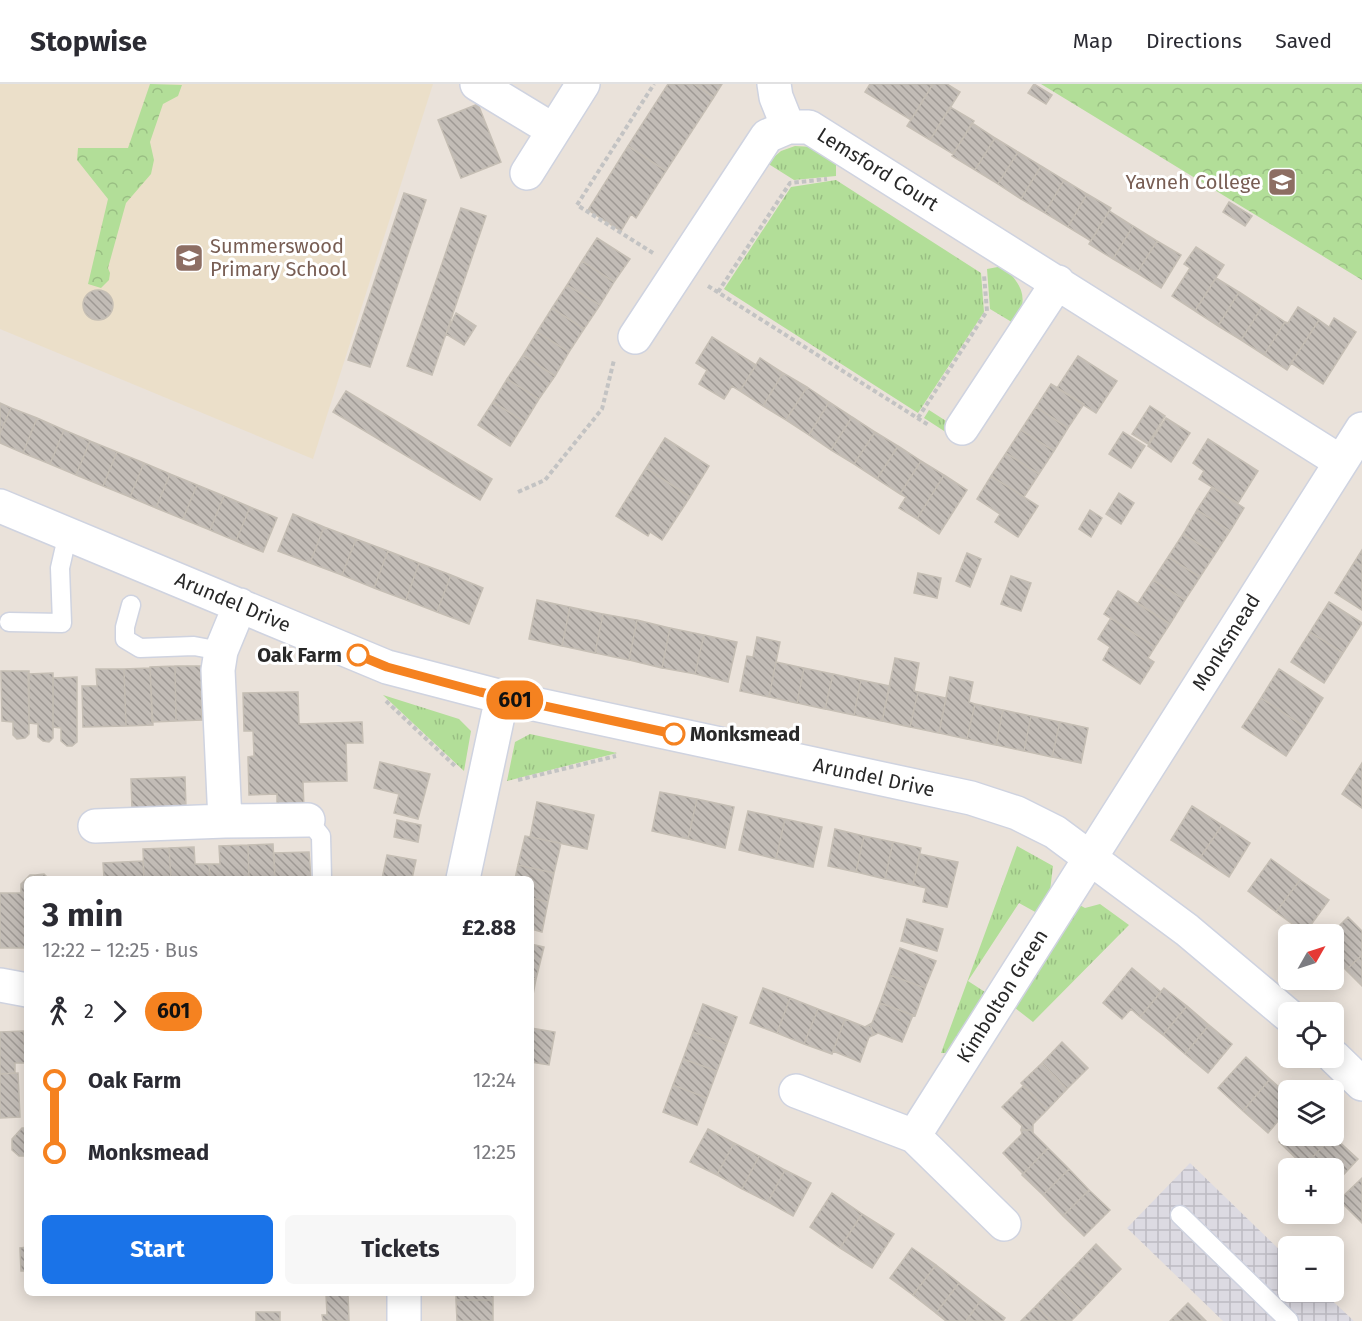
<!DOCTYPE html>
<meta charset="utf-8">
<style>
:root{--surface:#fff;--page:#f7f7f7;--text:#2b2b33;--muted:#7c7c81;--line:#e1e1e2;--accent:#1a73e8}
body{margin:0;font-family:"Fira Sans",sans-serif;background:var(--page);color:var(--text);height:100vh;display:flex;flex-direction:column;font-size:22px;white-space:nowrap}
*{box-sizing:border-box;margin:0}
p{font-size:20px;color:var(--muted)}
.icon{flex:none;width:33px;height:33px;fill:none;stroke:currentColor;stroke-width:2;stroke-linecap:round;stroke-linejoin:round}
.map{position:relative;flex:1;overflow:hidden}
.panel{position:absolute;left:24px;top:792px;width:510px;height:420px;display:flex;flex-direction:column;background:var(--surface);border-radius:9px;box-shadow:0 3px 15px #0003}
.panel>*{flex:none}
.badge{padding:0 12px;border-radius:20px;font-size:21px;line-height:39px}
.needle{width:39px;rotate:51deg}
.controls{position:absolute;left:1278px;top:840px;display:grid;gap:12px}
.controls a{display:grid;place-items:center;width:66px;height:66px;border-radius:9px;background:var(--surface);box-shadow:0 3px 15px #0003;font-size:30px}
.map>.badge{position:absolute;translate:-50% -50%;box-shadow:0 0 0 3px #fff}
.legs{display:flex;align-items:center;gap:9px;height:66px;padding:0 18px;font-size:20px}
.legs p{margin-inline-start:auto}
.headline{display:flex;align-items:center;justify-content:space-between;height:102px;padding:0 18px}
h1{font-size:33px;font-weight:700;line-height:45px}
.cta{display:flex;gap:12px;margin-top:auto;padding:12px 18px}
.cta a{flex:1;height:69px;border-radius:9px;background:var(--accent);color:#fff;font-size:24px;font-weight:700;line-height:69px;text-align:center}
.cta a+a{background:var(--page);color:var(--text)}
ul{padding:0 18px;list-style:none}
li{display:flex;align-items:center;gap:21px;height:72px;font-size:22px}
li i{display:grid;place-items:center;width:9px;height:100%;margin:0 8px;background:currentColor}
li i::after{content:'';width:15px;height:15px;margin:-8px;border:4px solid;border-radius:50%;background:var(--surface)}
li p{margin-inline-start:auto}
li:first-child i{background:linear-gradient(#0000 50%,currentColor 0)}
li:last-child i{background:linear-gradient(currentColor 50%,#0000 0)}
header{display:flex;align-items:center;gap:36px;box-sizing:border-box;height:84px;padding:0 30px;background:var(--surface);border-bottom:2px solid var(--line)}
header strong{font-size:28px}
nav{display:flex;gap:33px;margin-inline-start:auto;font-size:21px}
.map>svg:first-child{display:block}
</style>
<header>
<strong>Stopwise</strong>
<nav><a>Map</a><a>Directions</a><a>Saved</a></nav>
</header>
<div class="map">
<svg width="1362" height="1237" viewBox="0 0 1362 1237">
<defs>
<pattern id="industrial-grid" width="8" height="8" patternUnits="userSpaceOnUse" patternTransform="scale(1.5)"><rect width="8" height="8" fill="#dcdae2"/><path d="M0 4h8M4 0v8" fill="none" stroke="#bdbbc2"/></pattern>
<pattern id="grass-tufts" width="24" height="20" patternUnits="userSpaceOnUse" patternTransform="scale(1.5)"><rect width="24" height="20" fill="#b2de98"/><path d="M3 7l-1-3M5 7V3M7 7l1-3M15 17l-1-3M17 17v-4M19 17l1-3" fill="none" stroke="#99be83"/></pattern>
<pattern id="forest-crowns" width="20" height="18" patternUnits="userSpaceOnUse" patternTransform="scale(1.5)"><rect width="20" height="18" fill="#b2de98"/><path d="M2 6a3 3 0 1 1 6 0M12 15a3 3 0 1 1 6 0" fill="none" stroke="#99be83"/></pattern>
<pattern id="building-back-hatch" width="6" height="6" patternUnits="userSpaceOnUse" patternTransform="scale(1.5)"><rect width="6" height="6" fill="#c2bcb6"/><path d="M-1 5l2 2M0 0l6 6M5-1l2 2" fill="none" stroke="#9e9994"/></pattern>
</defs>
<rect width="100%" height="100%" fill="#eae2da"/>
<path fill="url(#industrial-grid)" d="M1190,1079l98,95v34h35l31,29h-131l-96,-93z"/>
<path fill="#ebdfc9" d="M0,0h433l-120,375 -313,-130z"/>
<path fill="url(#grass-tufts)" d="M795,62l18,1 23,13v16l-42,4 -27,-17 14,-12z
M836,96l145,93 3,39 -66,101 -194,-124 67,-102z
M1003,182c20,20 26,32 12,58l-25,-15 -3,-40z
M929,326l42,27 -13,3 -34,-22z
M383,611l76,24 12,12 -7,40z
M530,650l87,19 -110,28 8,-39z
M1017,762l36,20 -3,25 -13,22 -18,-10 -51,78 17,11 -37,61h-7z
M1074,818l11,6 15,-4 29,21 -96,97 -23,-18z"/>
<path fill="url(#forest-crowns)" d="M150,0l32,1 -4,11 -15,8 -13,38 4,18 -3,14 -25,29 -18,65 2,5 -1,7 -8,8 -13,-4 20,-85 -31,-39 1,-12h50z
M1041,0h321v196z"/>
<path fill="url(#building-back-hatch)" stroke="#c5beb4" stroke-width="1.5" d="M668,0h26l20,13 -48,74 -38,-25z
M694,0h28l-8,13z
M870,0h63l-22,36 -46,-28z
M933,0h14l13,8 -30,48 -23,-14z
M1034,0l18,11 -6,9 -18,-11z
M478,20l23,58 -40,16 -23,-58z
M950,23l24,14 -21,33 -23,-14z
M972,39l23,15 -20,32 -23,-14z
M995,54l23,14 -20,32 -23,-14z
M628,62l38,25 -30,47 -5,-4 -10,17 -33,-21z
M1018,68l23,14 -20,33 -23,-15z
M1041,82l23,14 -19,33 -24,-14z
M1064,96l23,14 -19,33 -23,-14z
M404,109l22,7 -56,167 -22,-7z
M1087,110l24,14 -20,33 -23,-14z
M1229,118l23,14 -7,10 -22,-14z
M461,124l25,8 -54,159 -25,-9z
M1109,127l24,15 -20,33 -24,-15z
M1133,142l24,15 -20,32 -24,-14z
M597,154l33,21 -16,23 -32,-21z
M1157,157l24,14 -20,33 -24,-15z
M1196,163l28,18 -29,46 -23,-15 18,-28 -6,-4z
M582,177l32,21 -14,23 -33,-20z
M1216,194l23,14 -21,34 -23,-15z
M567,201l33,20 -16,24 -32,-21z
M83 221a15 15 0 1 1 30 0a15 15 0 1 1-30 0Z
M1239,208l23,15 -21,33 -23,-14z
M1262,223l23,15 -21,33 -23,-15z
M1298,223l21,13 -32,50 -23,-15 21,-33 3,1z
M552,224l32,21 -15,23 -32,-20z
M456,229l20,13 -12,19 -18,-11z
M1334,234l22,14 -33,52 -32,-21 28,-43 10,7z
M537,248l32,20 -14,24 -32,-21z
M712,253l44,28 -16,26 -8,-5 -8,13 -25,-15 8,-14 -11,-7z
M523,271l32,21 -16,23 -32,-20z
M1078,272l39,25 -21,32 -39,-25z
M760,274l23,15 -20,33 -23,-15z
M783,289l24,14 -21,33 -23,-14z
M507,295l32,20 -14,23 -32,-20z
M1051,300l33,20 -16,24 -32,-21z
M807,303l22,15 -20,33 -23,-15z
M346,307l146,88 -12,21 -147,-88z
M493,318l32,20 -15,24 -32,-21z
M829,318l23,15 -21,33 -22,-15z
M0,319l11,5 -11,25z
M1150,322l15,10 -17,28 -16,-10z
M1036,323l32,21 -14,23 -33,-21z
M11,324l26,10 -14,35 -23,-10v-10z
M852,333l23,15 -21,32 -23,-14z
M37,334l27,12 -14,34 -27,-11z
M1166,334l24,15 -19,29 -23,-16z
M64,346l26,11 -14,34 -26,-11z
M1021,346l33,21 -15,23 -33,-21z
M875,348l23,14 -21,33 -23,-15z
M1123,348l22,14 -14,22 -22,-14z
M665,354l44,28 -19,31 -44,-29z
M1208,355l50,32 -20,32 -39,-24 5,-8 -11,-8z
M90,357l27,11 -14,34 -27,-11z
M898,362l23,15 -21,33 -23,-15z
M117,368l27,11 -14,34 -27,-11z
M1006,369l33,21 -15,23 -33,-21z
M921,377l23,14 -27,44 -18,-11 7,-11 -6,-3z
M144,379l26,11 -14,34 -26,-11z
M646,384l44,29 -28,43 -12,-8 -2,4 -32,-20z
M170,390l27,11 -14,34 -27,-11z
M944,391l23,15 -28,44 -22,-15z
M991,392l47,30 -20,31 -23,-15 5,-8 -23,-15z
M197,401l27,11 -14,34 -27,-11z
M1212,403l32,21 -14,23 -33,-21z
M1119,409l15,10 -13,21 -15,-10z
M224,412l26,11 -14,34 -26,-11z
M250,423l27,11 -14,34 -27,-11z
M1090,426l12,8 -11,19 -12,-8z
M1197,426l33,21 -15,23 -32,-20z
M293,430l31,13 -14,36 -32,-12z
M324,443l32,12 -14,36 -32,-12z
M1183,450l32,20 -15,23 -32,-20z
M356,455l32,12 -14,37 -32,-13z
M1362,466v16l-7,-5z
M388,467l31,12 -13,37 -32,-12z
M967,469l14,6 -11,28 -14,-6z
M1168,473l32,20 -15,23 -32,-20z
M1355,477l7,5v44l-27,-17z
M419,479l32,12 -14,37 -31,-12z
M918,489l23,5 -4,20 -23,-5z
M451,491l32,13 -14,36 -32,-12z
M1011,492l20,7 -10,28 -20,-7z
M1153,496l32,20 -15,24 -32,-21z
M1118,507l52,33 -15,23 -51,-33z
M537,516l33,7 -8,39 -33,-7z
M1329,518l33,21 -19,30 -33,-21z
M570,523l33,7 -8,39 -33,-7z
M603,530l34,6 -8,40 -34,-7z
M1111,534l44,29 -7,11 6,4 -14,22 -37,-24 7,-13 -12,-8z
M637,536l33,8 -8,40 -33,-8z
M670,544l34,7 -9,39 -33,-6z
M1310,548l33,21 -19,30 -33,-21z
M704,551l33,7 -9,40 -33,-8z
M757,553l23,5 -11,55 -29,-6 7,-35 6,1z
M895,574l24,5 -5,28 4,1 -8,35 -28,-6z
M776,578l28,6 -7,35 -28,-6z
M175,582l1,55 -24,1 -2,-55z
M175,582h26l1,54 -26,1z
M150,584l3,57 -27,1 -2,-57z
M804,584l29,6 -8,35 -28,-6z
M96,585h28l2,57 -43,1 -1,-41h15z
M1279,585l44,29 -18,29 -44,-29z
M1,587h28v63l-4,4 -8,1 -4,-4v-13l-11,-1z
M53,589v65l-4,4 -6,-1 -5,-4v-13l-9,-1 -1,-49z
M833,590l28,6 -7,35 -29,-6z
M77,593v65l-5,4h-5l-6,-5v-13l-8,-1v-49z
M950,593l23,5 -4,20 6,2 -8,35 -28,-6z
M861,596l29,6 -8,35 -28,-6z
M298,608l1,32 63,-2 1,21h-17l1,38 -44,1 1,27 -27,1v-16l-28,1 -1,-38 6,-1 -1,-25h-9l-1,-38z
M918,608l28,6 -7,35 -29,-6z
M1261,614l44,29 -19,29 -44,-29z
M975,620l28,6 -7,35 -29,-6z
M1003,626l28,6 -7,35 -28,-6z
M1031,632l29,6 -8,35 -28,-6z
M1060,638l28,6 -7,35 -29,-6z
M380,678l50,12 -12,45 -24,-6 5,-19 -25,-6z
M1362,679v45l-20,-14z
M185,693l1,31 -54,2 -1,-31z
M660,708l37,7 -9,40 -36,-8z
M697,715l37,8 -9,41 -37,-9z
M537,718l57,13 -7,34 -57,-12z
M1192,722l30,19 -22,33 -29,-18z
M748,727l37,8 -9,40 -37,-9z
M785,735l37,8 -9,40 -37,-8z
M397,736l24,5 -3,17 -24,-5z
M1222,741l28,18 -21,34 -29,-19z
M835,745l29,7 -8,36 -28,-6z
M525,752l36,7 -7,30 -36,-8z
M864,752l29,6 -8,37 -29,-7z
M893,758l28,6 -8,37 -28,-6z
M273,760l2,35h-26l-1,-34z
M248,761l1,34h-39l-1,-15h11l-1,-18z
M194,763l1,17h14l1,15h-39l-2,-31z
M169,764l2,31h-27l-1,-30z
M309,768l2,27h-36l-1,-26z
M920,770l38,8 -11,45 -24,-5 3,-14 -13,-3z
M387,771l29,5 -4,19h-30z
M1271,775l29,21 -24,32 -28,-21z
M143,777l1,18h-52l12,-1 -1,-15z
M518,781l36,8 -6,29 -17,-4v-19h-16z
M44,790l5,5h-13v-4z
M30,791h6v4h-9v69h-27v-55h21v-9z
M1300,796l29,20 -24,33 -29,-21z
M531,814l17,4 -6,30 -11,-3z
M1348,833l14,14v24l-16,15 -12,-12v-24h-3z
M907,835l36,10 -6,22 -36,-10z
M531,860l13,3 -8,32 -5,-1z
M900,864l36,13 -11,27 -35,-13z
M1362,871v31l-16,-16z
M1132,884l29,24 -21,25 -9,-8 -9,10 -19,-16z
M890,891l35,13 -10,28 -35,-13z
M531,894l5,1 -5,26z
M763,904l27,10 -13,35 -27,-10z
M1164,904l23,18 -24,29 -23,-18z
M790,914l28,11 -14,35 -27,-11z
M880,919l33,12 -11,27 -24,-9 -4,2 -4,-11 2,-1z
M703,920l34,13 -10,27 -34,-12z
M1187,922l22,19 -24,29 -22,-19z
M818,925l27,10 -13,35 -28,-10z
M845,935l20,8 5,-3 4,11 -5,2 -9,25 -27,-11z
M1209,941l23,19 -24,29 -23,-19z
M531,944l24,4 -6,33 -18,-3z
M24,947l1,32h-10v10l-15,1v-42z
M693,948l34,12 -10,27 -34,-12z
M1062,958l26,26 -21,21 -25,-26z
M1246,973l24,22 -27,32 -25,-23z
M683,975l34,12 -10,27 -34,-13z
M1042,979l25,26 -20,21 -26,-27z
M18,989l2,44 -20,1v-44z
M1270,995l18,16v14l-20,24 -25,-22z
M673,1001l34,13 -10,27 -34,-13z
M1023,1002l24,24 -14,14v6h-12l1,-4 -20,-19z
M22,1044h5v58h-2l1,-30h-7l-7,-6v-11z
M708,1045l26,14 -17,32 -27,-13z
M1021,1046h12v3l15,15 -25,26 -20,-21 19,-19z
M1288,1049v3h45l-29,30 -25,-24z
M1333,1052l25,23 -24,26v-17h-27l-3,-2z
M734,1059l25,13 -17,33 -25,-14z
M1048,1064l21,21 -26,26 -21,-20z
M759,1072l26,14 -17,32 -26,-13z
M1069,1085l20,21 -26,26 -20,-21z
M785,1086l26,13 -18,33 -25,-14z
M1362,1094v45l-23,-23z
M1089,1106l21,20 -26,26 -21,-20z
M832,1109l30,21 -22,34 -30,-21z
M862,1130l32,20 -22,34 -32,-20z
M1096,1160l25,25 -20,21 -25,-25z
M27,1163v24h-6l-1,-23z
M912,1164l24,17 -23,30 -23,-17z
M936,1181l23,18 -23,30 -23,-18z
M1076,1181l25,25 -20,21 -25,-26z
M959,1199l22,17 -15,21h-20l-10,-8z
M1056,1201l25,26 -10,10h-20l-15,-15z
M348,1209l1,28h-26l-1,-6h5l-1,-21z
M456,1209h37v7h-37z
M456,1216h37v21h-36z
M981,1216l24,18 -2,3h-37z
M1188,1219l18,18h-36z
M1036,1222l15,15h-30z
M256,1228h24v9h-24z"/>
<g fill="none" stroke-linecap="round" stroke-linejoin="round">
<g stroke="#cfd3e0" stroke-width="21">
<path id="lane" d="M131,521l-6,22v12l15,9 54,-2 27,5
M9,538l53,1 -2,-55 8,-35
M308,736l13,16 1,43
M1180,1131l109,106"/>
</g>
<g stroke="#cfd3e0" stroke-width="36">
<path id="street" d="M477,0l76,46
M774,0l2,13 12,30
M527,89l56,-89
M635,253l132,-201 21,-9h21l532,335
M962,344l96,-146
M0,422l387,161 115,30 469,101 46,15 38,19 132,98 101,85
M225,737l-7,-151 3,-19 19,-46
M95,742l130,-5 83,-1
M463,795l39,-182
M0,901l27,5
M1334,973l28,27
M796,1007l118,45
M1004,1140l-90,-88 448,-707
M404,1209v28"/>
</g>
<path stroke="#c3c3c3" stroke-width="4" stroke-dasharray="4.5 3" stroke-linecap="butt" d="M653,169l-76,-48 77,-121
M708,202l222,140
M718,208l72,-109 37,-4
M918,334l69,-107 -3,-36
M518,408l27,-12 57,-71 12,-49
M386,617l69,65
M518,696l98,-24"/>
<use href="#lane" stroke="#fff" stroke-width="18"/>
<use href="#street" stroke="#fff" stroke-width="33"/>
</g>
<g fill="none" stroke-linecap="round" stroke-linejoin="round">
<g stroke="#fff" stroke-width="14">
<path id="line-1" d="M358,571l29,12 93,25 194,42"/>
</g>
<use href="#line-1" stroke="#f58220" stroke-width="9"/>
</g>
<defs>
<g id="school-square" transform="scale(1.5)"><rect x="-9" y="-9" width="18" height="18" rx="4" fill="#8d6e63" stroke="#fff"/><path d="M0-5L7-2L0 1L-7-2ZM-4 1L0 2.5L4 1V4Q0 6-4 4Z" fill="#fff"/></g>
</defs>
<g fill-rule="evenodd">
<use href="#school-square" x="1282" y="98"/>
<use href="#school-square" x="189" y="174"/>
</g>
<g fill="#fff" stroke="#f58220" stroke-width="3">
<circle cx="358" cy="571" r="10"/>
<circle cx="674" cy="650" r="10"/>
</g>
<g text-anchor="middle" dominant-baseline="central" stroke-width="6" stroke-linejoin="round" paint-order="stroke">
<g font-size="20" fill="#282828" stroke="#fff">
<text transform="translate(878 85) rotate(32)">Lemsford Court</text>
<text transform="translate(233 518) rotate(23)">Arundel Drive</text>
<text transform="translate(1226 558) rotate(-58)">Monksmead</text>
<text transform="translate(874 693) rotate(12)">Arundel Drive</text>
<text transform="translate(1002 912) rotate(-58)">Kimbolton Green</text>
</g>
<g font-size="20" fill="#785e54" stroke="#fff" text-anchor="end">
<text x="1261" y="98">Yavneh College</text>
<text x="210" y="162" text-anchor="start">Summerswood<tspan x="210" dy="23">Primary School</tspan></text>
</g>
<g font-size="20" font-weight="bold" fill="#282828" stroke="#fff" text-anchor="end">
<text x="342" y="571">Oak Farm</text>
<text x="690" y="650" text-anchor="start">Monksmead</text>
</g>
</g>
</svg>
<div class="controls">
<a><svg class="needle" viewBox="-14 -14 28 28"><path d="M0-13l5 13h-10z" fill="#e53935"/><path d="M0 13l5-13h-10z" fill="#7c7c81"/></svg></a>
<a><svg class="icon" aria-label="locate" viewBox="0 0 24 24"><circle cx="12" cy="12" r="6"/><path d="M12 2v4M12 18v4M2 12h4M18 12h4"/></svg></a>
<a><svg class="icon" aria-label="layers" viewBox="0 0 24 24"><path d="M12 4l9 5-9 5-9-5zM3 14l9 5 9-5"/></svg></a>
<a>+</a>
<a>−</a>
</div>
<b class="badge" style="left:515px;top:616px;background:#f58220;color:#111">601</b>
<section class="panel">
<div class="headline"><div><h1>3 min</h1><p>12:22 – 12:25 · Bus</p></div><b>£2.88</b></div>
<div class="legs"><svg class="icon" aria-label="walk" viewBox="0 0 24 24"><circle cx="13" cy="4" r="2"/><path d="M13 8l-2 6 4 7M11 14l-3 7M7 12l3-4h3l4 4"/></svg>2<svg class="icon" aria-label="forward" viewBox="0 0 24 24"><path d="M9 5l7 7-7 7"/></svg><b class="badge" style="background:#f58220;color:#111">601</b></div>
<ul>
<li><i style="color:#f58220"></i><b>Oak Farm</b><p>12:24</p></li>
<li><i style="color:#f58220"></i><b>Monksmead</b><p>12:25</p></li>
</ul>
<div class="cta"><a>Start</a><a>Tickets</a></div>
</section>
</div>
